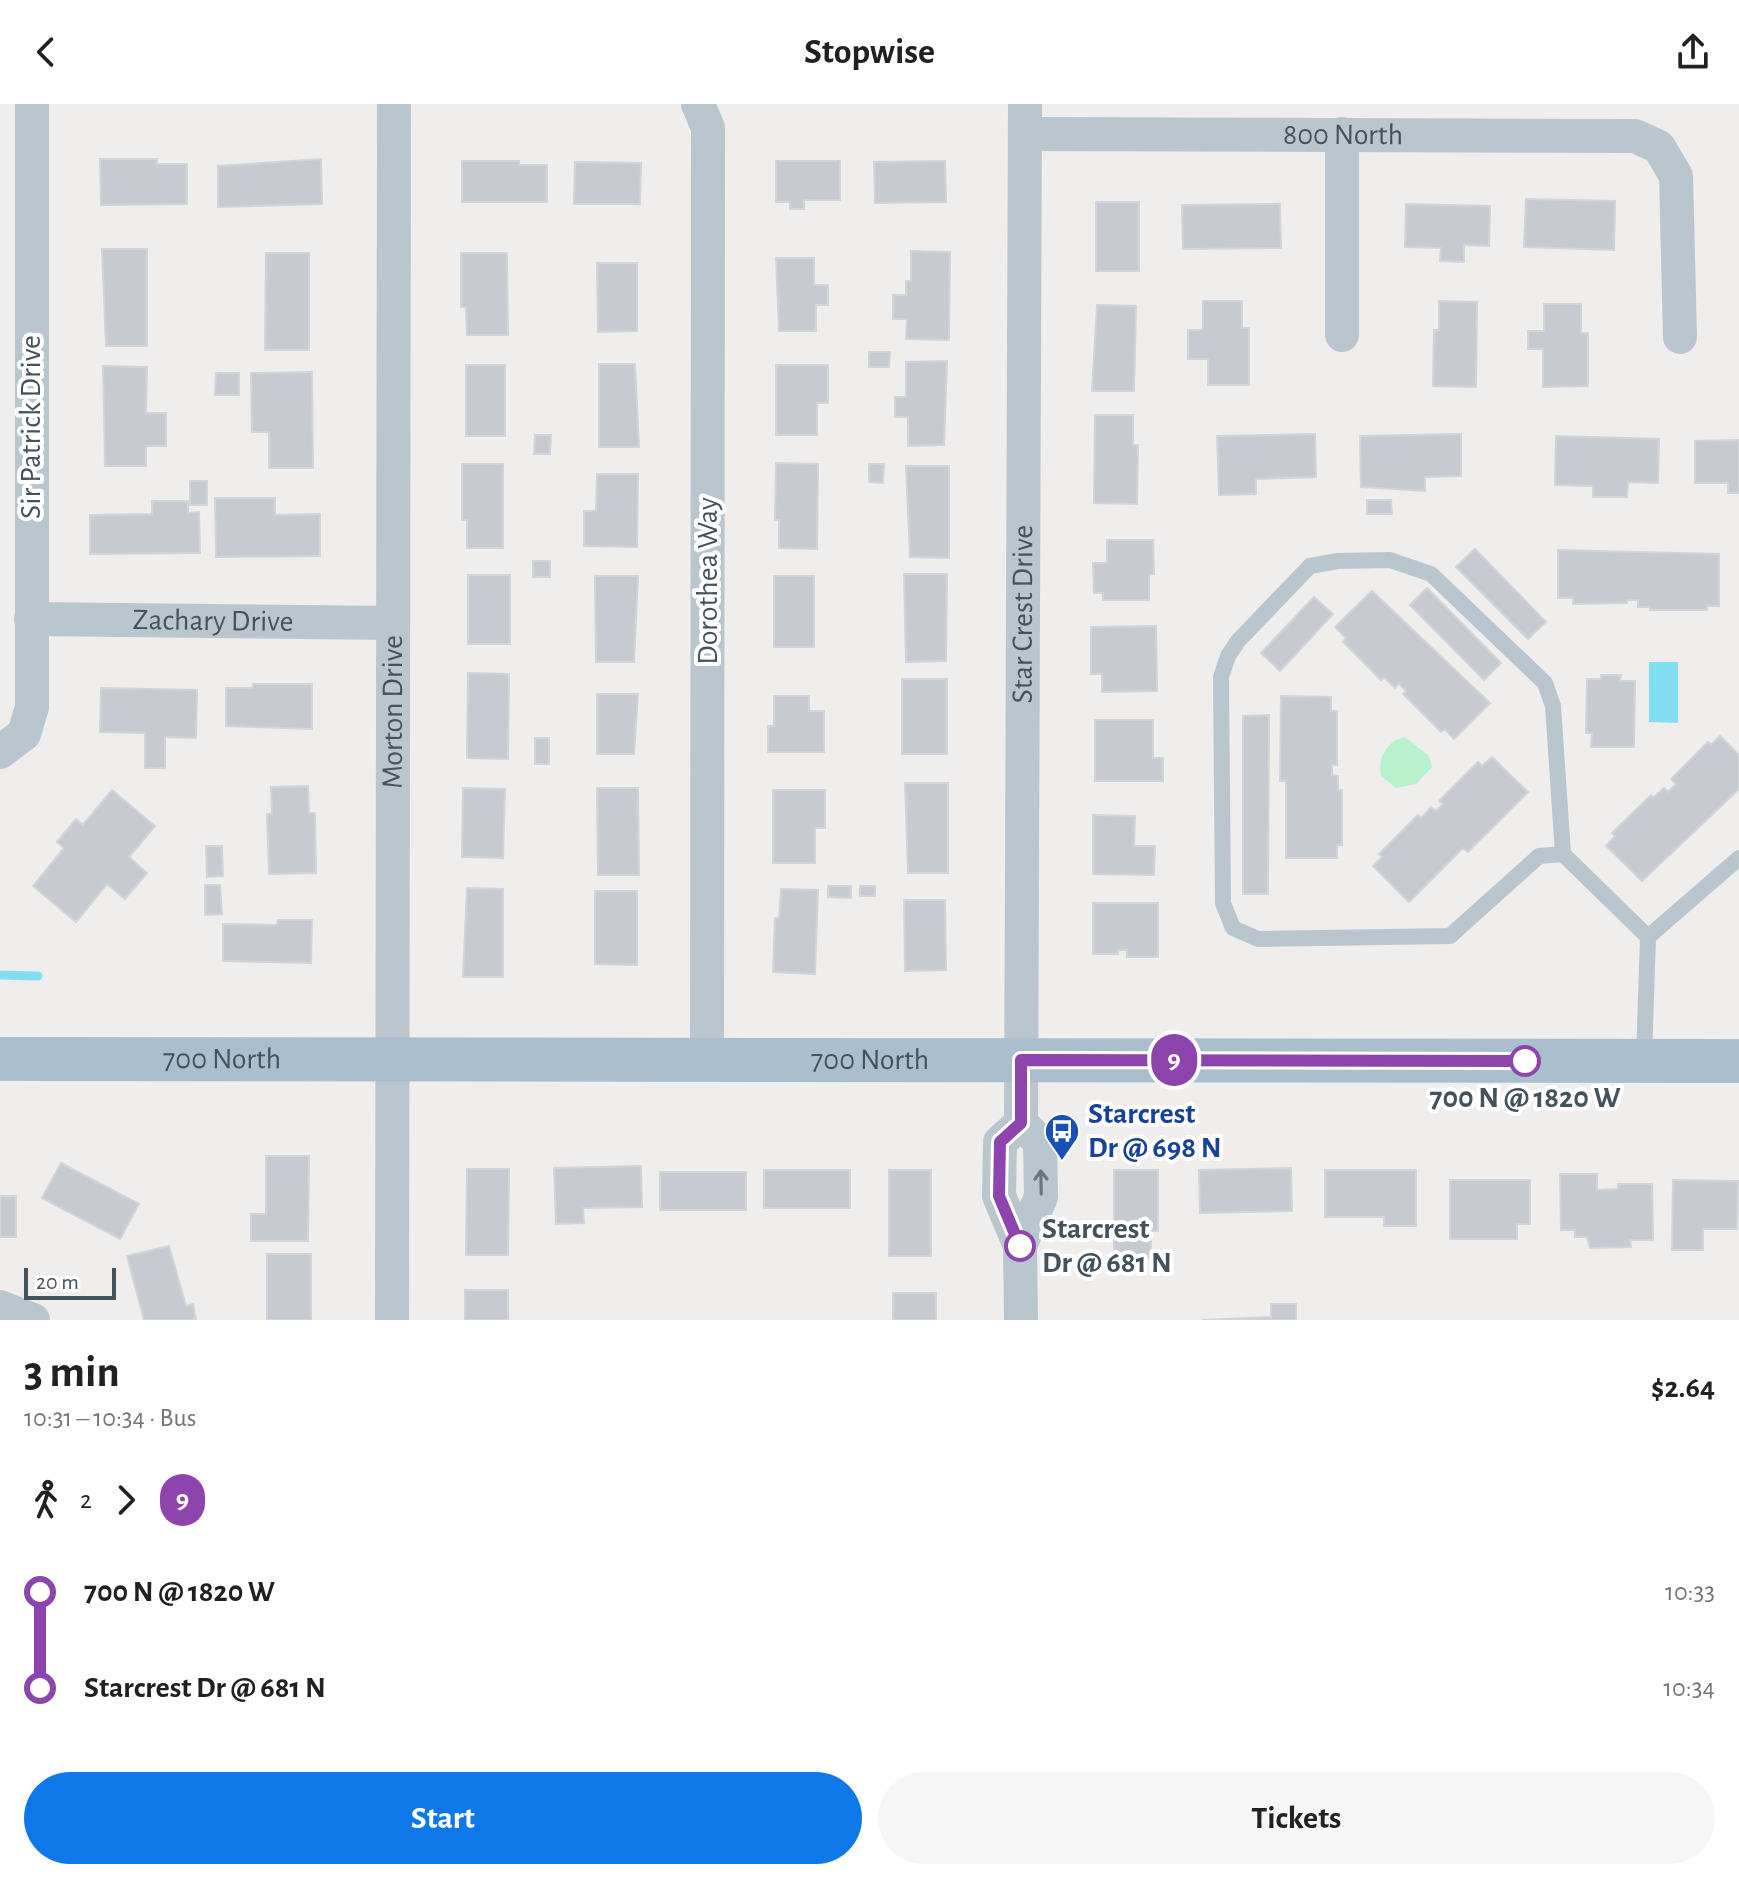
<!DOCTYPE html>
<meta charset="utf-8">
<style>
:root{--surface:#fff;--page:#f6f6f6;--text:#202124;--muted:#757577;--accent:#0e78e9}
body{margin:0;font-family:"Alegreya Sans",sans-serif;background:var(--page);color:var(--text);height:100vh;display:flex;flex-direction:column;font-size:30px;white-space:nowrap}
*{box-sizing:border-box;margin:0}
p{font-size:26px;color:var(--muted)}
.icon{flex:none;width:44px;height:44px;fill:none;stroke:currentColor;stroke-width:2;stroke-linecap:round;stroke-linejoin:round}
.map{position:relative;height:1216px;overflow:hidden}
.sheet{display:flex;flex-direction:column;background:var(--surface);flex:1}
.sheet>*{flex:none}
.badge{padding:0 16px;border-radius:26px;font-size:28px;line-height:52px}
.scale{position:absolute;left:24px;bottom:20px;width:92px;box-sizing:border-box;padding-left:8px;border:4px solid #44525c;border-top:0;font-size:22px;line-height:28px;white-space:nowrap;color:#44525c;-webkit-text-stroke:6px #fff;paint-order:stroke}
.map>.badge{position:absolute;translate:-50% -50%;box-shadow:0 0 0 4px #fff}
.legs{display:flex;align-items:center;gap:12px;height:88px;padding:0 24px;font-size:26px}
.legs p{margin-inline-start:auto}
.summary{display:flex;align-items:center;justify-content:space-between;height:136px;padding:0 24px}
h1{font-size:44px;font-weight:600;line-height:60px}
.cta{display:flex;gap:16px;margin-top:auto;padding:16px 24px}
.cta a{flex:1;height:92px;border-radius:48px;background:var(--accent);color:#fff;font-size:32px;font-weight:600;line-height:92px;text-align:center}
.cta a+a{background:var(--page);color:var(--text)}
ul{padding:0 24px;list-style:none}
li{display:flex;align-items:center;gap:28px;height:96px;font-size:30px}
li i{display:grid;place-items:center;width:12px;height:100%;margin:0 10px;background:currentColor}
li i::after{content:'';width:20px;height:20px;margin:-10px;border:6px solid;border-radius:50%;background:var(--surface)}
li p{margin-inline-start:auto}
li:first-child i{background:linear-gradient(#0000 50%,currentColor 0)}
li:last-child i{background:linear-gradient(currentColor 50%,#0000 0)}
header{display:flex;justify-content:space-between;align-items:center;height:104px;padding:0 24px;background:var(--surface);font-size:36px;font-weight:600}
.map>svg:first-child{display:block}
</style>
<header><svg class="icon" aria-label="back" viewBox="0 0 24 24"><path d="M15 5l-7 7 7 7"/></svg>Stopwise<svg class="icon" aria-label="share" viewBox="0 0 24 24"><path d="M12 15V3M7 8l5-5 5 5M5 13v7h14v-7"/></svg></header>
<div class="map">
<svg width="1739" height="1216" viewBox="0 0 1739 1216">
<rect width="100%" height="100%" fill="#f0eded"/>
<path fill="#b8f1cb" d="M1405,633l24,19 3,11 -16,17 -20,4 -15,-12c-4,-17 6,-36 24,-39z"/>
<path fill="#82dff1" d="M1649,558h29v61l-29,-1z"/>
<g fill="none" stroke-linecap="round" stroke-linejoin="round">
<path stroke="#82dff1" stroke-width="9" d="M0,871l38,1"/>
</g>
<path fill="#c7cad0" stroke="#d1d4d9" stroke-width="2" d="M100,55h57v5h30v40l-86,1z
M321,55l1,45 -104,3v-41z
M462,57h57v4h28v37h-85z
M776,57h64v39h-36v9h-14v-7h-14z
M945,57l1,41 -71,1 -1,-41z
M575,58l66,1 -1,41h-66z
M1526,95l89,2 -1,49 -90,-3z
M1096,98h43v69h-43z
M1280,100l1,44 -98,1 -1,-44z
M1406,100l84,2 -1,40 -25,-1v17l-24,-1 1,-13 -36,-1z
M102,145h45v97h-41z
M911,147l39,1 -1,88 -43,-1 1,-20h-14v-24h13v-14h5z
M266,149h43v97h-44z
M461,149h46l1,82h-41l-1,-28h-5z
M776,154h38v27h14v20h-12v26h-37z
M597,159h40v68l-39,1z
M1203,197h39v27h7v57h-41v-26h-20v-29h15z
M1439,197l38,1 -1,85 -43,-1 1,-56h5z
M1544,200h37v29h7v53l-45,1v-38h-15v-18h16z
M1097,201l39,1 -2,85h-42z
M869,248h21l-1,15h-20z
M947,257l-3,84 -36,1v-29h-13v-20h11v-35z
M599,260h36l4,83h-40z
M466,261h39v71h-39z
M776,261h52v38h-11v32h-41z
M103,262l44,1 -1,46h20v33h-20v20h-41z
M312,268l1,96h-44v-36h-17l-1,-59z
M216,269h23v22h-24z
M1095,311h38v30h5l-1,59 -43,-1z
M1315,330l1,43 -60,2v15l-37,1 -2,-59z
M1461,330v42l-36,1v14l-64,-4 -1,-51z
M535,331h16l-1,19h-16z
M1556,332l103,3 -1,44 -30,-1 -1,15h-34v-11l-38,-1z
M1739,336v53h-11v-10h-33v-42z
M776,359l42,1 -1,85 -38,-1v-28h-4z
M462,360h41v84h-36v-28h-5z
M869,360h15l-1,19 -14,-1z
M906,362h43v92l-39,-1z
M597,370h41l-1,73 -53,-1v-35h12z
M190,377h17v24h-17z
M215,394h60v17l45,-1v42l-104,1z
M1367,396h24l1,14h-25z
M152,397h36v12l11,-1 1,41 -110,1v-39l62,-1z
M1107,436h46l1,34h-5v26h-46v-7h-9l-1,-30h14z
M1475,445l71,73 -18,17 -72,-72z
M1558,446l161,4v52h-12v4h-57v-3h-12v-7h-11v3l-54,1v-6h-15z
M533,457h17v16h-17z
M904,470h43l-1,87 -40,1z
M468,471h42v69h-42z
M595,472h43l-4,86h-38z
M774,472h40v71h-40z
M1427,484l74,75 -17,17 -74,-75z
M1372,487l118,112 -36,36 -9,-10 -4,3 -38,-38 3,-3 -7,-8 -4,5 -11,-11 -3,3 -38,-38 3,-4 -11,-11z
M1314,493l19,17 -53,57 -19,-18z
M1156,522l1,65 -55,1v-18h-11v-47z
M468,569l41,1 -1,85 -41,-1z
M1601,571h20l-1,6h15l-1,66h-43l1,-14h-6l1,-54h14z
M902,575h45v75h-45z
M253,580h59v45l-86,-3v-38h27z
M101,584l96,2 -1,48 -31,-1v31h-20v-35l-45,-1z
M597,590h41l-4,60h-37z
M774,592h35v15h15v41h-56v-26h6z
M1281,592l50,1v14h6v54h-5v10l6,1v14h4v55h-5v13h-51v-77h-6z
M1269,611l-1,179h-25v-178z
M1095,616h58v38h10v23h-68z
M1720,632l19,19v34l-97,92 -36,-35 9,-10 -3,-3 39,-38 2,3 11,-10 4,4 8,-8 -5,-5 37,-37 3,3z
M535,634h14v26h-14z
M1492,653l36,35 -60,60 -5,-4 -54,54 -36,-36 9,-9 -3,-3 39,-39 3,3 10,-11 5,4 7,-7 -4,-3 39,-39 4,4z
M905,679h43v90h-40z
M308,682l1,27h6l1,60 -47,1 -2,-60h5l-1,-27z
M463,684l42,1 -2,69 -41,-1z
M597,684h41l1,87h-41z
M112,686l43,36 -26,31 18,16 -22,26 -18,-15 -31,38 -43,-36 31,-38 -7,-6 19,-23 7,6z
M773,686h52v38h-10v35h-42z
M1093,711l42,1 -1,30h21l-1,29 -61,-1z
M206,742h16l1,30 -16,1z
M205,781h15l2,29 -17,1z
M828,782h23v12l-23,-1z
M860,782h15v10h-15z
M467,784l36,1v88h-40z
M781,785l37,1 -3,84 -42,-2 2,-54h4z
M595,787h42v74l-42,-1z
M904,796h41l1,70 -41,1z
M1093,799h65v54h-31v-7h-9v4h-25z
M278,816h34l-1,43 -88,-2v-37l54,1z
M266,1052h43l-1,85h-57v-27h15z
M61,1059l78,41 -19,35 -78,-41z
M641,1062l1,41 -59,1 1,15 -28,1 -2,-56z
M1291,1064l1,43 -92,2 -1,-43z
M467,1065h42l-1,86h-42z
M764,1066h86v38h-86z
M889,1066h42v86h-42z
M1114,1066h44v61h-7v27h-37z
M1325,1066h91v56h-32v-9h-59z
M660,1068h86v38h-86z
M1560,1070h37v16l21,-1v-5h34l1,56h-23l1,7 -41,1 -3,-11h-12v-7h-14z
M1450,1076h80v44h-13v15h-67z
M1673,1076l65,1 -1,48h-34v21h-31z
M0,1092h16v41h-16z
M169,1142l17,60 7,-2 3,16h-52l-17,-64z
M267,1150h44v66h-44z
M465,1186h43v30h-43z
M893,1189h43v27h-43z
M1271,1200h25v16h-94l69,-3z"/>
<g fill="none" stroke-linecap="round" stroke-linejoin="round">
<path stroke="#bac6ce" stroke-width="16" d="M1563,750l-10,-148 -8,-23 -114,-109 -41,-14 -52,1 -28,5 -72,75 -10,15 -7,21 2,226 10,25 25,11 192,-3 89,-80 24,-2 85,83 -4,122
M1648,833l91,-79"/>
<g stroke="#bac6ce" stroke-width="34">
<path d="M698,0l10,24 -1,932"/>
<path id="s1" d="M1025,30l610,2 24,11 17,29 4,161"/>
<path d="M1342,30v201"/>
<path id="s2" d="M31,515l362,4"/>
<path d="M0,648l24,-18 8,-27v-603"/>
<path d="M1020,1142l-21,-50 1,-54 21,-19"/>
<path d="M0,1203l33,13"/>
<path id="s3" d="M392,1216l2,-1216"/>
<path id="s4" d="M1021,1216l-1,-74 21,-49 -1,-55 -19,-19 4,-1019"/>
</g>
<path stroke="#abbece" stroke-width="44" id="s5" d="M0,955l1739,2"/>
</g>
<defs><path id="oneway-shaft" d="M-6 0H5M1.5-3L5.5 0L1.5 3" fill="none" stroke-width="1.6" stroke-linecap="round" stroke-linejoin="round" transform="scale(2)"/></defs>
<use stroke="#67757e" href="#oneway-shaft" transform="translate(1041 1078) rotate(-91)"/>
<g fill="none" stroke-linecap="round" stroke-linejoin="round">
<g stroke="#fff" stroke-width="18">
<path id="line-1" d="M1020,1142l-21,-50 1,-54 21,-19v-63l504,1"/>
</g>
<use href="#line-1" stroke="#8e44ad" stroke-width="12"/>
</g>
<defs>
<g id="bus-pin" transform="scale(1.8)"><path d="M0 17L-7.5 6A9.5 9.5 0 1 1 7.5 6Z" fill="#1a4fb4" stroke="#fff"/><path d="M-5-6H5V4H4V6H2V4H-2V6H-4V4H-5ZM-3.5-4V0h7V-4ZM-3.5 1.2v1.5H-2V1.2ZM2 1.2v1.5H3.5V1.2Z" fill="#fff"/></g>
</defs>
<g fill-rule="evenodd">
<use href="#bus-pin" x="1062" y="1027"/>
</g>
<g fill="#fff" stroke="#8e44ad" stroke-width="4">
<circle cx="1525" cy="957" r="14"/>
<circle cx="1020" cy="1142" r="14"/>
</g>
<g text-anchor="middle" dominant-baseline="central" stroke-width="8" stroke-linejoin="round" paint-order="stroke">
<g font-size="30" fill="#44525c" stroke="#fff">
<text stroke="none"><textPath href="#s1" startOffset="318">800 North</textPath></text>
<text transform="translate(31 323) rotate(-90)">Sir Patrick Drive</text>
<text transform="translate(708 477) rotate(-90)">Dorothea Way</text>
<text stroke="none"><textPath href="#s4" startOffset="718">Star Crest Drive</textPath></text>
<text stroke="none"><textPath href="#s2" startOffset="182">Zachary Drive</textPath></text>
<text stroke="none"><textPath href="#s3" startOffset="608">Morton Drive</textPath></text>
<text stroke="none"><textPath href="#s5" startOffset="222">700 North</textPath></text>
<text stroke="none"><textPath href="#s5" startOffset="870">700 North</textPath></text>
</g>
<g font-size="30" font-weight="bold" fill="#44525c" stroke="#fff">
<text x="1525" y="994">700 N @ 1820 W</text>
<text x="1042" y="1125" text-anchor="start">Starcrest<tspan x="1042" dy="34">Dr @ 681 N</tspan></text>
</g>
<g font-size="30" font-weight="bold" fill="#164399" stroke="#fff" text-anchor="start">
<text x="1088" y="1010">Starcrest<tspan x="1088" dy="34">Dr @ 698 N</tspan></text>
</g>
</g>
</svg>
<div class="scale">20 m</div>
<b class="badge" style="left:1174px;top:956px;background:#8e44ad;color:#fff">9</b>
</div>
<section class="sheet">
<div class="summary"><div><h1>3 min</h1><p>10:31 – 10:34 · Bus</p></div><b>$2.64</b></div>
<div class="legs"><svg class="icon" aria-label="walk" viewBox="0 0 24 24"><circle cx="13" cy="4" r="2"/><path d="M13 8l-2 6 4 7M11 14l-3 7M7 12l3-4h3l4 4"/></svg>2<svg class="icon" aria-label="forward" viewBox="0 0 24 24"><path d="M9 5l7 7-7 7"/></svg><b class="badge" style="background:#8e44ad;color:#fff">9</b></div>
<ul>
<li><i style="color:#8e44ad"></i><b>700 N @ 1820 W</b><p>10:33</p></li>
<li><i style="color:#8e44ad"></i><b>Starcrest Dr @ 681 N</b><p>10:34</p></li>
</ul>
<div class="cta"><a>Start</a><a>Tickets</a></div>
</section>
